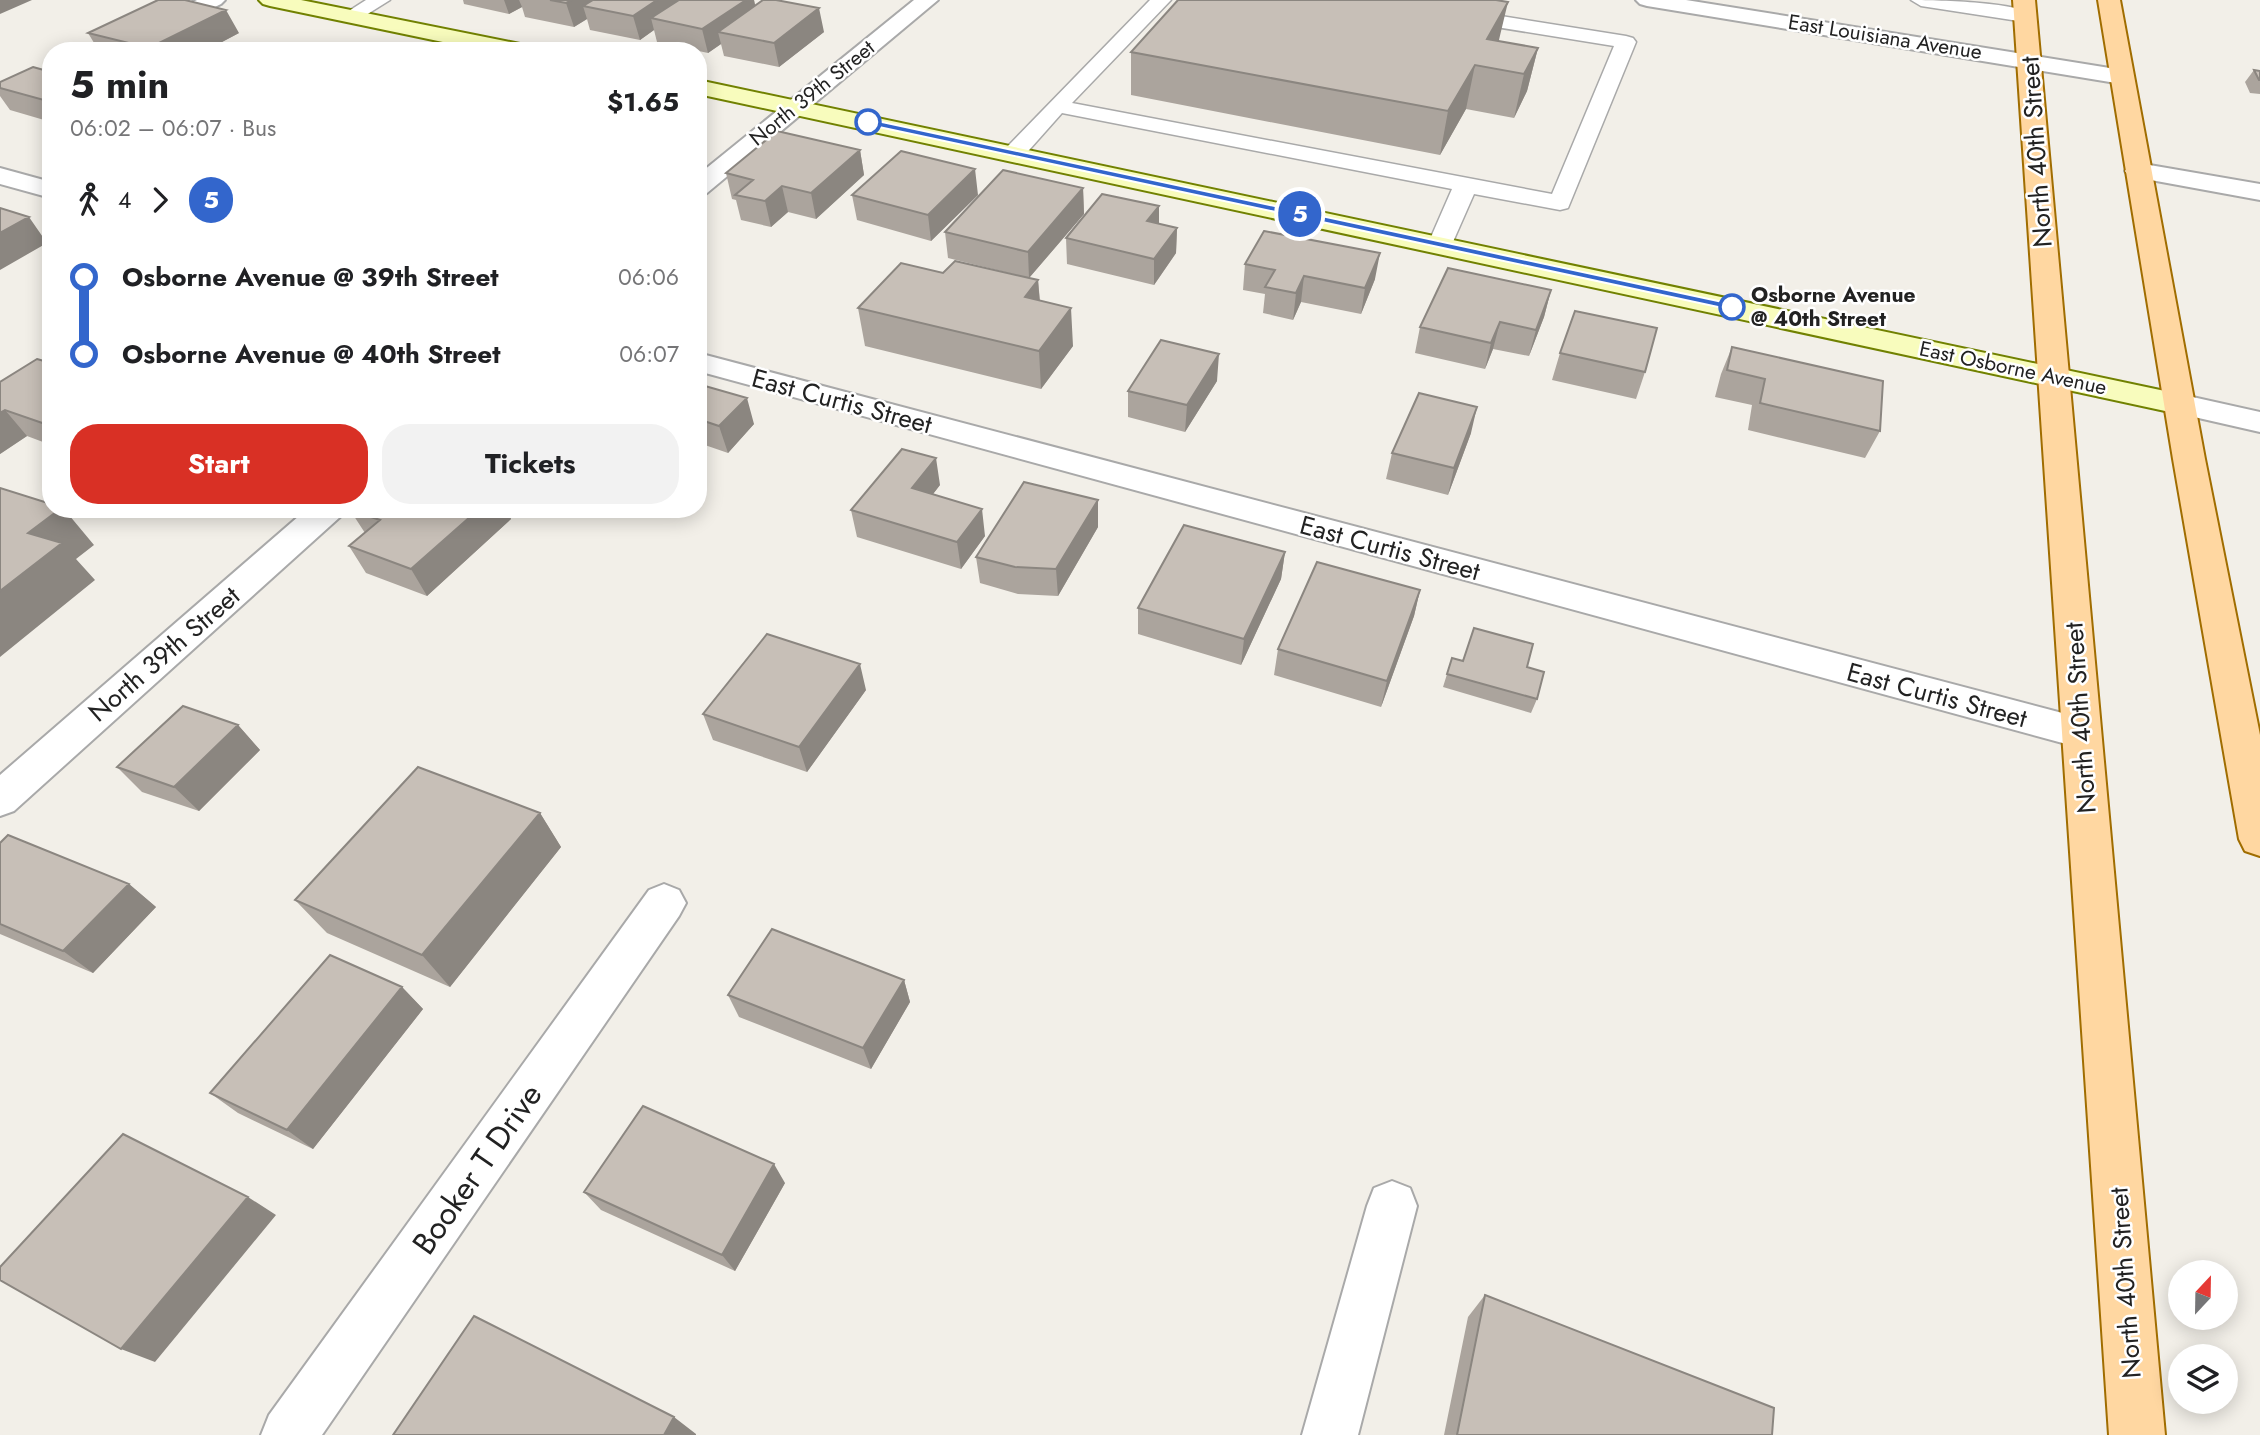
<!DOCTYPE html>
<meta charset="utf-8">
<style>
:root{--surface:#fff;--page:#f2f2f2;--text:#202124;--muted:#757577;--accent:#d93025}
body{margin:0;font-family:Jost,sans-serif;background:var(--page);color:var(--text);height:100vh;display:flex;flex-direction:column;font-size:26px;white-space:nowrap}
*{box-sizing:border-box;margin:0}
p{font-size:23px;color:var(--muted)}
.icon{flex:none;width:38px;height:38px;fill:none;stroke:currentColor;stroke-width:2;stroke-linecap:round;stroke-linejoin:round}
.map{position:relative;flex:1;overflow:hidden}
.details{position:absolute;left:42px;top:42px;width:665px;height:476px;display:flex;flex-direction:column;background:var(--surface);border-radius:28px;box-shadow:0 4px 18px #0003}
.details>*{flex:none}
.badge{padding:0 14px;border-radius:23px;font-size:24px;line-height:46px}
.needle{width:46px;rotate:22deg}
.buttons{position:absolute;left:2168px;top:1260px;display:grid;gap:14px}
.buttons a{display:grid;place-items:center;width:70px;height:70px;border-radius:50%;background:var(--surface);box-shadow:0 4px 18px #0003;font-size:35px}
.map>.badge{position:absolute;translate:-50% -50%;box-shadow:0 0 0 4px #fff}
.legs{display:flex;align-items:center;gap:10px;height:77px;padding:0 28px;font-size:23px}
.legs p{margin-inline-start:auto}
.headline{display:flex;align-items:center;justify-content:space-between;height:119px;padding:0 28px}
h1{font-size:38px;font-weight:700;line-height:52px}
.primary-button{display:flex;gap:14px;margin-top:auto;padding:14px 28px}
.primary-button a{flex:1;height:80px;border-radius:28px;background:var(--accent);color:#fff;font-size:28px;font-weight:700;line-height:80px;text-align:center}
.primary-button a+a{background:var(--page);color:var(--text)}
ul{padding:0 28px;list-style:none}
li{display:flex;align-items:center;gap:24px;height:77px;font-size:26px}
li i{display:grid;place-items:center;width:10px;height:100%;margin:0 9px;background:currentColor}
li i::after{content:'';width:18px;height:18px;margin:-9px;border:5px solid;border-radius:50%;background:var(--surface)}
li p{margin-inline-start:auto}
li:first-child i{background:linear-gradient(#0000 50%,currentColor 0)}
li:last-child i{background:linear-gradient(currentColor 50%,#0000 0)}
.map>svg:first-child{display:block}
</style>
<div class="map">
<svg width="2260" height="1435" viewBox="0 0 2260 1435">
<rect width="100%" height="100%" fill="#f2efe8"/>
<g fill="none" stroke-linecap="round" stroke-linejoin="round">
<g stroke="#a9a9a9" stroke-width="3">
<path id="lane" d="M366,0h24l-32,20h-14l-3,-4z
M1150,0h21l-99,103 480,91 62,-148 -249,-40 -10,-6h46l225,36 7,2 3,4 -68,166 -8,2 -86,-16 -22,50 -3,5 -9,2 -9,-2 -3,-5 24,-55 -390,-76 -40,45h-16l-3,-5 3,-5z
M1911,0c22,0 112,2 124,16l-10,6 -104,-16z"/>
</g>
<g stroke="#a9a9a9" stroke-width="4">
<path id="street" d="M197,0h28l-4,4 -96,47h-29l3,-5z
M914,0h24l-231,193 -9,3v-21z
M1636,0h50l436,70 8,2 3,5 -3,5 -8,2 -475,-78 -7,-2z
M2138,163l122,21v16l-131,-24 -4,-5 4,-5z
M0,168l51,14v16l-51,-14z
M698,353l1383,365 14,4 5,11 -5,11 -14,4 -1383,-377z
M2179,394l81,18v20l-92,-21 -4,-7 4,-7z
M307,509h38l-5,8 -326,294 -14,5v-41z
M664,884l15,6 7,13 -7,13 -357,519h-61l8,-20 380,-525z
M1392,1181l18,7 7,18 -59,229h-56l65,-229 7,-18z"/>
</g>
<g stroke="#718101" stroke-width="4">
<path id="secondary" d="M259,0h42l219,44 8,2 3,5h-45l-216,-45 -7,-2z
M698,80l1481,314 11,3 4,7 -4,7 -11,3 -1481,-320z"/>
</g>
<g stroke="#a06d00" stroke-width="4">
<path id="primary" d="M2013,0h22l130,1435h-56z
M2098,0h22l85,459 55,276v121l-15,-5 -6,-12 -66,-380z"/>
</g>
<use href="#lane" fill="#fff" fill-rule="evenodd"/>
<use href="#street" fill="#fff" fill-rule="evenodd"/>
<use href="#secondary" fill="#f8fcbd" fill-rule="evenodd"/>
<use href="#primary" fill="#ffd7a1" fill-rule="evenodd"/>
</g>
<path fill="#aba49d" d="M463,0h291l1,6 69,26 -45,35 -55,-11 -3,-12 -13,9 -51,-11 -3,-12 -14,10 -50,-10 -3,-11 -13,8 -49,-10 -3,-10 -13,7 -45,-10z
M88,33h151l-34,18h-106z
M1499,41l39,7 -11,43 -13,27 -48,-9 -26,46 -309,-60v-43z
M2254,70l6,1v23l-10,-1 -5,-11z
M51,72v50l-41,-12 -10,-14v-14z
M860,150l4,25 -48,44 -28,-7 -17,15 -30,-7 -5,-20 -4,-1 -6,-26z
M1083,188l1,26 -55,64 9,2 2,21 33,45 -32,43 -176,-43 -7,-38 85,-35 78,3 -73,-18 -3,-26z
M852,195h126l-47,46 -74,-21z
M1159,224l18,4 -1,25 -22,32 -87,-21 -1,-26z
M1245,264l130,15 -14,35 -60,-12 -8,18 -30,-7 2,-19 -22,-4z
M1551,290l-7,27 -15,39 -36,-7 -8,20 -70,-16 5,-26z
M1732,347l148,84 -15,27 -117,-28 4,-25 -37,-8 6,-23z
M1560,353l85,19 -9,27 -84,-19z
M51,363v82l-24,-9 -27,18v-72z
M1217,381l-32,51 -57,-15v-26z
M698,384l56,40 -26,29 -29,-10 -1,1z
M1471,433l-23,62 -62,-16 6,-26z
M940,485l-8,10 53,41 -24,33 -104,-32 -6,-27z
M1098,500v27l-40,69 -40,-2 -38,-11 -4,-26z
M351,509h155l5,10 -84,77 -61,-23 -17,-27 16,-13 -15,-23z
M1285,552l-4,27 -40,86 -103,-31v-26z
M1420,590l-6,26 -33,91 -107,-32 4,-26z
M1452,658l11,3 64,6 10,32 -6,14 -88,-26z
M866,690l-59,82 -94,-32 -10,-26z
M238,725l22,25 -61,61 -57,-19 -25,-25z
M540,813l21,34 -111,140 -123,-54 -32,-33z
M0,843l129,41 27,23 -63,66 -93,-39z
M904,980l6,22 -39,67 -132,-52 -11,-22z
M402,987l21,22 -110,140 -75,-36 -28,-20z
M785,1183l-50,88 -134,-61 -17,-18z
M1485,1295l287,140h-328l24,-118z"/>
<path fill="#8b8680" d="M0,0h32l-32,14z
M504,0h15l3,7 -13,7z
M572,0h44l-33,6 4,13 -13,8 -8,-24z
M657,0h31l-37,18 3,12 -14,10 -7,-24z
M746,0h8l4,19 -40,13 3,12 -13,9 -6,-24z
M1508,2l-10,42 -11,-5z
M819,8l5,24 -45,35 -5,-24z
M226,10l13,23 -34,18h-55l-1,-3z
M1538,48l-11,43 -13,27 10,-44z
M1475,65l-9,44 -26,46 8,-44z
M860,150l4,25 -48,44 -5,-26z
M975,169l3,26 -47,46 -3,-26z
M782,186l6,26 -17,15 -6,-26z
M1083,188l1,26 -55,64 -1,-26z
M1159,206v26l-12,-11z
M29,217l18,26 -47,27v-37z
M1177,228l-1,25 -22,32v-26z
M1380,253l-5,26 -14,35 4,-26z
M1304,276l-3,26 -8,18 3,-27z
M1038,280l3,38 -16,-21z
M1551,290l-7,27 -15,39 7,-26z
M1071,308l2,38 -32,43 -2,-38z
M1500,322l-7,27 -8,20 6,-26z
M1219,354l-2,27 -32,51 2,-27z
M747,398l7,26 -26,29 -9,-27z
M1477,407l-6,26 -23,62 6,-27z
M5,410l22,26 -27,18v-41z
M936,458l4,27 -23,30 -5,-27z
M1098,500v27l-40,69 -2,-27z
M60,509h4l30,36 -18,14 19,21 -95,77v-66l28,-58z
M479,509h27l5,10 -84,77 -16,-27z
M982,509l3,27 -24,33 -4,-27z
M1285,552l-4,27 -40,86 3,-26z
M1420,590l-6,26 -33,91 6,-26z
M860,664l6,26 -59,82 -8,-25z
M238,725l22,25 -61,61 -25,-24z
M540,813l21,34 -111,140 -28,-32z
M129,884l27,23 -63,66 -30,-22z
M904,980l6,22 -39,67 -8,-21z
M402,987l21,22 -110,140 -26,-19z
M774,1164l11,19 -50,88 -13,-16z
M248,1197l28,18 -121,147 -34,-13z
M674,1417l22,17v1h-32z"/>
<path fill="#c7bfb7" stroke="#8b8680" stroke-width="2" d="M158,0h27l41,10 -77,38 -61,-15z
M550,0h22l-6,3z
M593,0h64l-24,16 -50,-10z
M679,0h67l-44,29 -51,-11z
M763,0h13l43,8 -45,35 -56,-11z
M1178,0h318l12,2 -21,37 51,9 -14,26 -49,-9 -27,46 -317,-59z
M33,67l18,5v30l-51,-14v-6z
M2254,70l6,1v9h-1z
M777,131l83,19 -49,43 -29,-7 -17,15 -30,-6 18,-15 -27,-7z
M901,151l74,18 -47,46 -76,-20z
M1003,170l80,18 -55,64 -83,-20z
M1102,194l57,12 -12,15 30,7 -23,31 -88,-21z
M0,208l29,9 -29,16z
M1264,231l116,22 -15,35 -61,-12 -8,17 -31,-6 10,-17 -30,-6z
M955,261l83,19 -13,17 46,11 -32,43 -181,-43 43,-45 42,10z
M1448,268l103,22 -15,40 -36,-8 -9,21 -71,-16z
M1575,311l82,17 -12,44 -85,-19z
M1161,340l58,14 -32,51 -59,-14z
M1732,347l151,34 -3,50 -120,-28 5,-24 -38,-9z
M37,359l14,4v63l-46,-16 -5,3v-31z
M698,384l49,14 -28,28 -21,-7z
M1419,393l58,14 -23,61 -62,-15z
M902,449l34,9 -24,30 70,21 -25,33 -106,-32z
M1024,482l74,18 -42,69 -41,-2 -39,-10z
M0,488l51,16v5h9l-32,24 34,10 -62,48z
M351,509h128l-68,60 -62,-23 31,-26 -30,-10z
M1184,525l101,27 -41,87 -106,-31z
M1317,562l103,28 -33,91 -109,-32z
M1474,628l59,16 -6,23 17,5 -7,27 -90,-25 5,-16 11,3z
M767,634l93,30 -61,83 -96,-33z
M183,706l55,19 -64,62 -57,-20z
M418,767l122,46 -118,142 -127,-55z
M8,835l121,49 -66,67 -63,-27v-81z
M772,929l132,51 -41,68 -135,-53z
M330,955l72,32 -115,143 -77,-37z
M643,1106l131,58 -52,91 -138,-63z
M123,1134l125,63 -127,152 -121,-69v-13z
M1485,1295l289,113 -2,27h-315z
M474,1316l200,101 -10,18h-271z"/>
<path fill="#36c" stroke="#fff" stroke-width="2" d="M868,119l864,185 5,3 -5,3 -867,-186z"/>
<g fill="#fff" stroke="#36c" stroke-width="3.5">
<circle cx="868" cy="122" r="12"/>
<circle cx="1732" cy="307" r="12"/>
</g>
<g text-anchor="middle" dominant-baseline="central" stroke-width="5" stroke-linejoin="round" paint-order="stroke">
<g font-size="21" fill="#222" stroke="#fff">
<text transform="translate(1885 37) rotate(9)">East Louisiana Avenue</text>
<text transform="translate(812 93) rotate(-39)">North 39th Street</text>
<text transform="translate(2013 368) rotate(12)">East Osborne Avenue</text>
</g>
<g font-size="21" font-weight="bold" fill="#222" stroke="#fff" text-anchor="start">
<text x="1751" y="295">Osborne Avenue<tspan x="1751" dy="24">@ 40th Street</tspan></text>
</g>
<g font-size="26" fill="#222" stroke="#fff">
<text transform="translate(2036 152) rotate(-94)">North 40th Street</text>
<text transform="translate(842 401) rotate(15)">East Curtis Street</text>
<text transform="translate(1390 548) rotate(15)">East Curtis Street</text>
<text transform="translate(164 654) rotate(-41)">North 39th Street</text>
<text transform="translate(1937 695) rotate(15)">East Curtis Street</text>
<text transform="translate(2080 718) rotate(-94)">North 40th Street</text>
<text transform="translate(2125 1283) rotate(-94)">North 40th Street</text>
</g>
<g font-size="32" fill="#222" stroke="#fff">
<text transform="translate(477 1169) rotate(-55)">Booker T Drive</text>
</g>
</g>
</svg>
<div class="buttons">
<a><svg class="needle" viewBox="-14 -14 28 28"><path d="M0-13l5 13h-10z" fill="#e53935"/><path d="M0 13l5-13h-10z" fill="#757577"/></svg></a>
<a><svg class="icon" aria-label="layers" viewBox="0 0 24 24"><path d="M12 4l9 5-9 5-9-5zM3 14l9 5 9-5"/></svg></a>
</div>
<b class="badge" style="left:1300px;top:214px;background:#36c;color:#fff">5</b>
<section class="details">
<div class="headline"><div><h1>5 min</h1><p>06:02 – 06:07 · Bus</p></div><b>$1.65</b></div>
<div class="legs"><svg class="icon" aria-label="walk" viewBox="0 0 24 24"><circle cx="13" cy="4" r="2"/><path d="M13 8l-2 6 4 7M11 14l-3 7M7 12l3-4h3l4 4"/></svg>4<svg class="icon" aria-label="forward" viewBox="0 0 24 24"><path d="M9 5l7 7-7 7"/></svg><b class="badge" style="background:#36c;color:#fff">5</b></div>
<ul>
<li><i style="color:#36c"></i><b>Osborne Avenue @ 39th Street</b><p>06:06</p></li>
<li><i style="color:#36c"></i><b>Osborne Avenue @ 40th Street</b><p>06:07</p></li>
</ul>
<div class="primary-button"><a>Start</a><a>Tickets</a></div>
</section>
</div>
